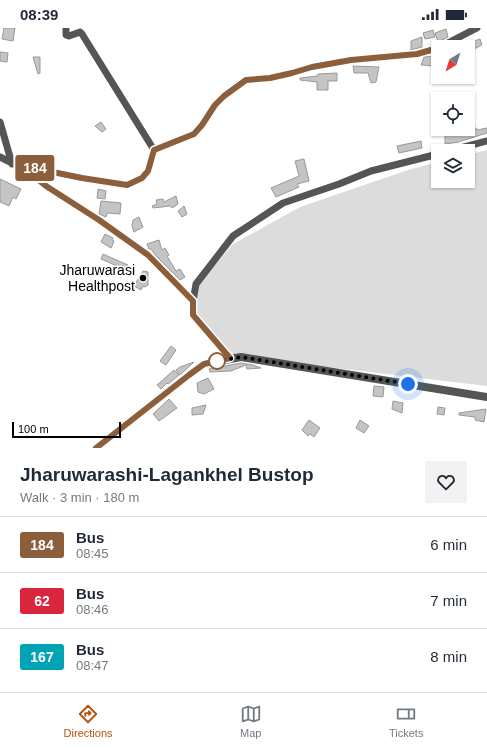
<!DOCTYPE html>
<meta charset="utf-8">
<style>
:root{--surface:#fff;--page:#f2f2f3;--text:#1f2937;--muted:#747a83;--line:#e0e1e3;--accent:#b45309}
body{margin:0;font-family:Arial,sans-serif;background:var(--page);color:var(--text);height:100vh;display:flex;flex-direction:column;font-size:15px;white-space:nowrap}
*{box-sizing:border-box;margin:0}
p{font-size:13px;color:var(--muted)}
.icon{flex:none;width:22px;height:22px;fill:none;stroke:currentColor;stroke-width:2;stroke-linecap:round;stroke-linejoin:round}
.map{position:relative;height:420px;overflow:hidden}
.details{display:flex;flex-direction:column;background:var(--surface);flex:1}
.details>*{flex:none}
.badge{padding:0 8px;border-radius:3px;font-size:14px;line-height:26px}
.needle{width:26px;rotate:218deg}
.fabs{position:absolute;left:431px;top:12px;display:grid;gap:8px}
.fabs a{display:grid;place-items:center;width:44px;height:44px;border-radius:0px;background:var(--surface);box-shadow:0 1px 3px #0004;font-size:20px}
.scale{position:absolute;left:12px;bottom:10px;width:109px;box-sizing:border-box;padding-left:4px;border:2px solid #000;border-top:0;font-size:11px;line-height:14px;white-space:nowrap;color:#000;-webkit-text-stroke:3px #fff;paint-order:stroke}
.you{position:absolute;width:20px;height:20px;margin:-10px;border:3px solid #fff;border-radius:50%;background:#1a73e8;box-shadow:0 0 0 6px #1a73e833}
.map>.badge{position:absolute;translate:-50% -50%;box-shadow:0 0 0 2px #fff}
.round{display:grid;place-items:center;flex:none;width:42px;height:42px;border-radius:0px;background:var(--page)}
.overview{display:flex;align-items:center;justify-content:space-between;height:68px;padding:0 20px}
h1{font-size:19px;font-weight:700;line-height:30px}
ul{padding:0;list-style:none}
li{display:flex;align-items:center;gap:12px;height:56px;padding:0 20px;border-top:1px solid var(--line)}
li div{flex:1}
li b{display:block;font-size:15px}
li em{font-style:normal}
li .badge{min-width:44px;font-weight:700;text-align:center}
.status{display:flex;justify-content:space-between;align-items:center;height:28px;padding:0 20px;background:var(--surface);direction:ltr}
.status svg{height:11px;fill:currentColor}
.tab-bar{display:flex;justify-content:space-around;align-items:center;height:56px;border-top:1px solid var(--line);background:var(--surface);font-size:11px;color:var(--muted)}
.tab-bar a{display:grid;justify-items:center;gap:2px}
.tab-bar .current{color:var(--accent)}
.map>svg:first-child{display:block}
</style>
<div class="status"><b>08:39</b><svg viewBox="0 0 49 12"><path d="M0 12V9h3v3zM5 12V6h3v6zM10 12V3h3v9zM15 12V0h3v12zM26 1h20v11H26zM47 4h2v5h-2z"/></svg></div>
<div class="map">
<svg width="487" height="420" viewBox="0 0 487 420">
<rect width="100%" height="100%" fill="#fff"/>
<path fill="#dcdcdc" d="M487,122v236l-261,-31 -31,-39 -1,-26 39,-46 67,-37 108,-37 30,-8v19h30v-26z"/>
<path fill="#c4c4c4" stroke="#999" d="M4,0h11l-2,13 -11,-2z
M446,1l2,8 -10,5 -3,-9z
M433,2l2,7 -10,2 -2,-6z
M422,9v10l-11,3v-9z
M480,11l2,6 -8,4 -3,-7z
M0,24l8,1 -1,9 -7,-1z
M436,28v6l-3,4 -12,-1 3,-8z
M33,29h7v16l-2,1z
M353,38l26,1 -3,15 -5,1 -3,-10h-14z
M337,45v8h-9v9h-11v-8l-17,-2v-2l17,-2 1,-2z
M101,94l5,7 -4,3 -7,-6z
M476,100l1,2 10,-2v5l-29,9 -13,2v-13l11,-1 1,4z
M421,113l1,7 -23,5 -2,-7z
M36,126l11,4 -3,7 -10,-3z
M304,131l5,22 -12,3 2,3 -23,10 -5,-9 28,-12 -4,-15z
M0,151l21,10 -5,10 -3,-2 -4,9 -9,-4z
M98,161l8,2 -1,8 -8,-1z
M176,168l2,8 -6,4 -2,-2 -17,2 -1,-2 5,-2 -1,-4 7,-1 1,3z
M101,173l20,2 -1,11 -13,-1 -1,4 -7,-3z
M184,178l3,8 -5,3 -4,-6z
M139,189l4,10 -9,5 -2,-6 1,-6z
M105,206l8,4 -1,2 2,1 -3,7 -10,-6z
M159,212l3,10 3,-2 4,7 -2,1 9,15 4,-2 5,8 -5,3 -24,-24 -5,-7h-2l-2,-5z
M103,226l25,11 -2,5 -25,-11z
M143,243l5,1v13l-3,2 -2,-1 -2,4 -7,-4z
M171,318l5,4 -10,15 -6,-4z
M194,334l-14,13 -4,-5 4,-3z
M241,335l12,2 8,3 -14,1 -1,-4 -15,6 -21,1 -1,-3z
M174,342l5,5 -11,9 -1,-1 -6,6 -4,-4z
M208,350l6,11 -10,5 -6,-2 -1,-9z
M374,358l10,1 -1,10 -10,-1z
M169,371l8,9 -18,13 -6,-7z
M393,373l10,2 -1,10 -10,-4z
M206,377l-3,9 -11,1v-7z
M438,379l7,1 -1,7 -7,-1z
M486,381l-2,13 -9,-2v-3l-16,-2v-2z
M309,392l11,8 -6,9 -4,-3 -2,2 -6,-6z
M360,392l9,6 -5,7 -8,-5z"/>
<g fill="none" stroke-linecap="round" stroke-linejoin="round">
<path stroke="#555" stroke-width="7" d="M66,0v7l3,1 11,-4 2,2 72,116
M440,19l37,-19
M0,94l12,42
M449,123l38,-10
M0,129l26,13 20,16 53,34 49,35 45,46v14l37,43
M26,142l7,-2 49,10 45,7 15,-6 6,-8 6,-21 40,-16 8,-9 13,-20 21,-19 10,-6 24,-2 22,-5 20,-6 39,-7 66,-6 21,-6
M193,273l3,-17 37,-48 50,-33 56,-19 32,-13 67,-17"/>
<path stroke="#555" stroke-width="8" d="M96,420l93,-73 15,-11 37,-7 246,40"/>
</g>
<g fill="none" stroke-linecap="round" stroke-linejoin="round">
<g stroke="#fff" stroke-width="9">
<path id="line" d="M96,420l93,-73 15,-11 26,-6 -37,-43v-14l-45,-46 -49,-35 -53,-34 -20,-16 7,-2 49,10 45,7 15,-7 6,-7 6,-21 40,-16 8,-9 13,-20 9,-9 22,-16 24,-2 22,-5 20,-6 39,-7 66,-6 21,-6"/>
</g>
<use href="#line" stroke="#8b5e3c" stroke-width="6"/>
<path stroke="#000" stroke-width="4" stroke-dasharray="0 7.2" d="M217,333l24,-4 167,27"/>
</g>
<circle fill="#000" stroke="#fff" stroke-width="1.5" cx="143" cy="250" r="4"/>
<circle fill="#fff" stroke="#8b5e3c" stroke-width="2" cx="217" cy="333" r="8"/>
<g text-anchor="middle" dominant-baseline="central" stroke-width="3" stroke-linejoin="round" paint-order="stroke">
<g font-size="14" fill="#000" stroke="#fff" text-anchor="end">
<text x="135" y="242">Jharuwarasi<tspan x="135" dy="16">Healthpost</tspan></text>
</g>
</g>
</svg>
<div class="fabs">
<a><svg class="needle" viewBox="-14 -14 28 28"><path d="M0-13l5 13h-10z" fill="#e53935"/><path d="M0 13l5-13h-10z" fill="#747a83"/></svg></a>
<a><svg class="icon" aria-label="locate" viewBox="0 0 24 24"><circle cx="12" cy="12" r="6"/><path d="M12 2v4M12 18v4M2 12h4M18 12h4"/></svg></a>
<a><svg class="icon" aria-label="layers" viewBox="0 0 24 24"><path d="M12 4l9 5-9 5-9-5zM3 14l9 5 9-5"/></svg></a>
</div>
<div class="scale">100 m</div>
<div class="you" style="left:408px;top:356px"></div>
<b class="badge" style="left:35px;top:140px;background:#8b5e3c;color:#fff">184</b>
</div>
<section class="details">
<div class="overview"><div><h1>Jharuwarashi-Lagankhel Bustop</h1><p>Walk · 3 min · 180 m</p></div><a class="round"><svg class="icon" aria-label="heart" viewBox="0 0 24 24"><path d="M12 20l-8-8c-3-5 5-10 8-4 3-6 11-1 8 4z"/></svg></a></div>
<ul>
<li><span class="badge" style="background:#8b5e3c;color:#fff">184</span><div><b>Bus</b><p>08:45</p></div><em>6 min</em></li>
<li><span class="badge" style="background:#d7263d;color:#fff">62</span><div><b>Bus</b><p>08:46</p></div><em>7 min</em></li>
<li><span class="badge" style="background:#00a3b4;color:#fff">167</span><div><b>Bus</b><p>08:47</p></div><em>8 min</em></li>
</ul>
</section>
<nav class="tab-bar">
<a class="current"><svg class="icon" aria-label="directions" viewBox="0 0 24 24"><path d="M12 3l9 9-9 9-9-9zM9 14v-3h6M13 9l2 2-2 2"/></svg>Directions</a>
<a><svg class="icon" aria-label="map" viewBox="0 0 24 24"><path d="M3 6l6-2 6 2 6-2v14l-6 2-6-2-6 2zM9 4v14M15 6v14"/></svg>Map</a>
<a><svg class="icon" aria-label="tickets" viewBox="0 0 24 24"><path d="M3 7h18v10H3zM15 7v10"/></svg>Tickets</a>
</nav>
